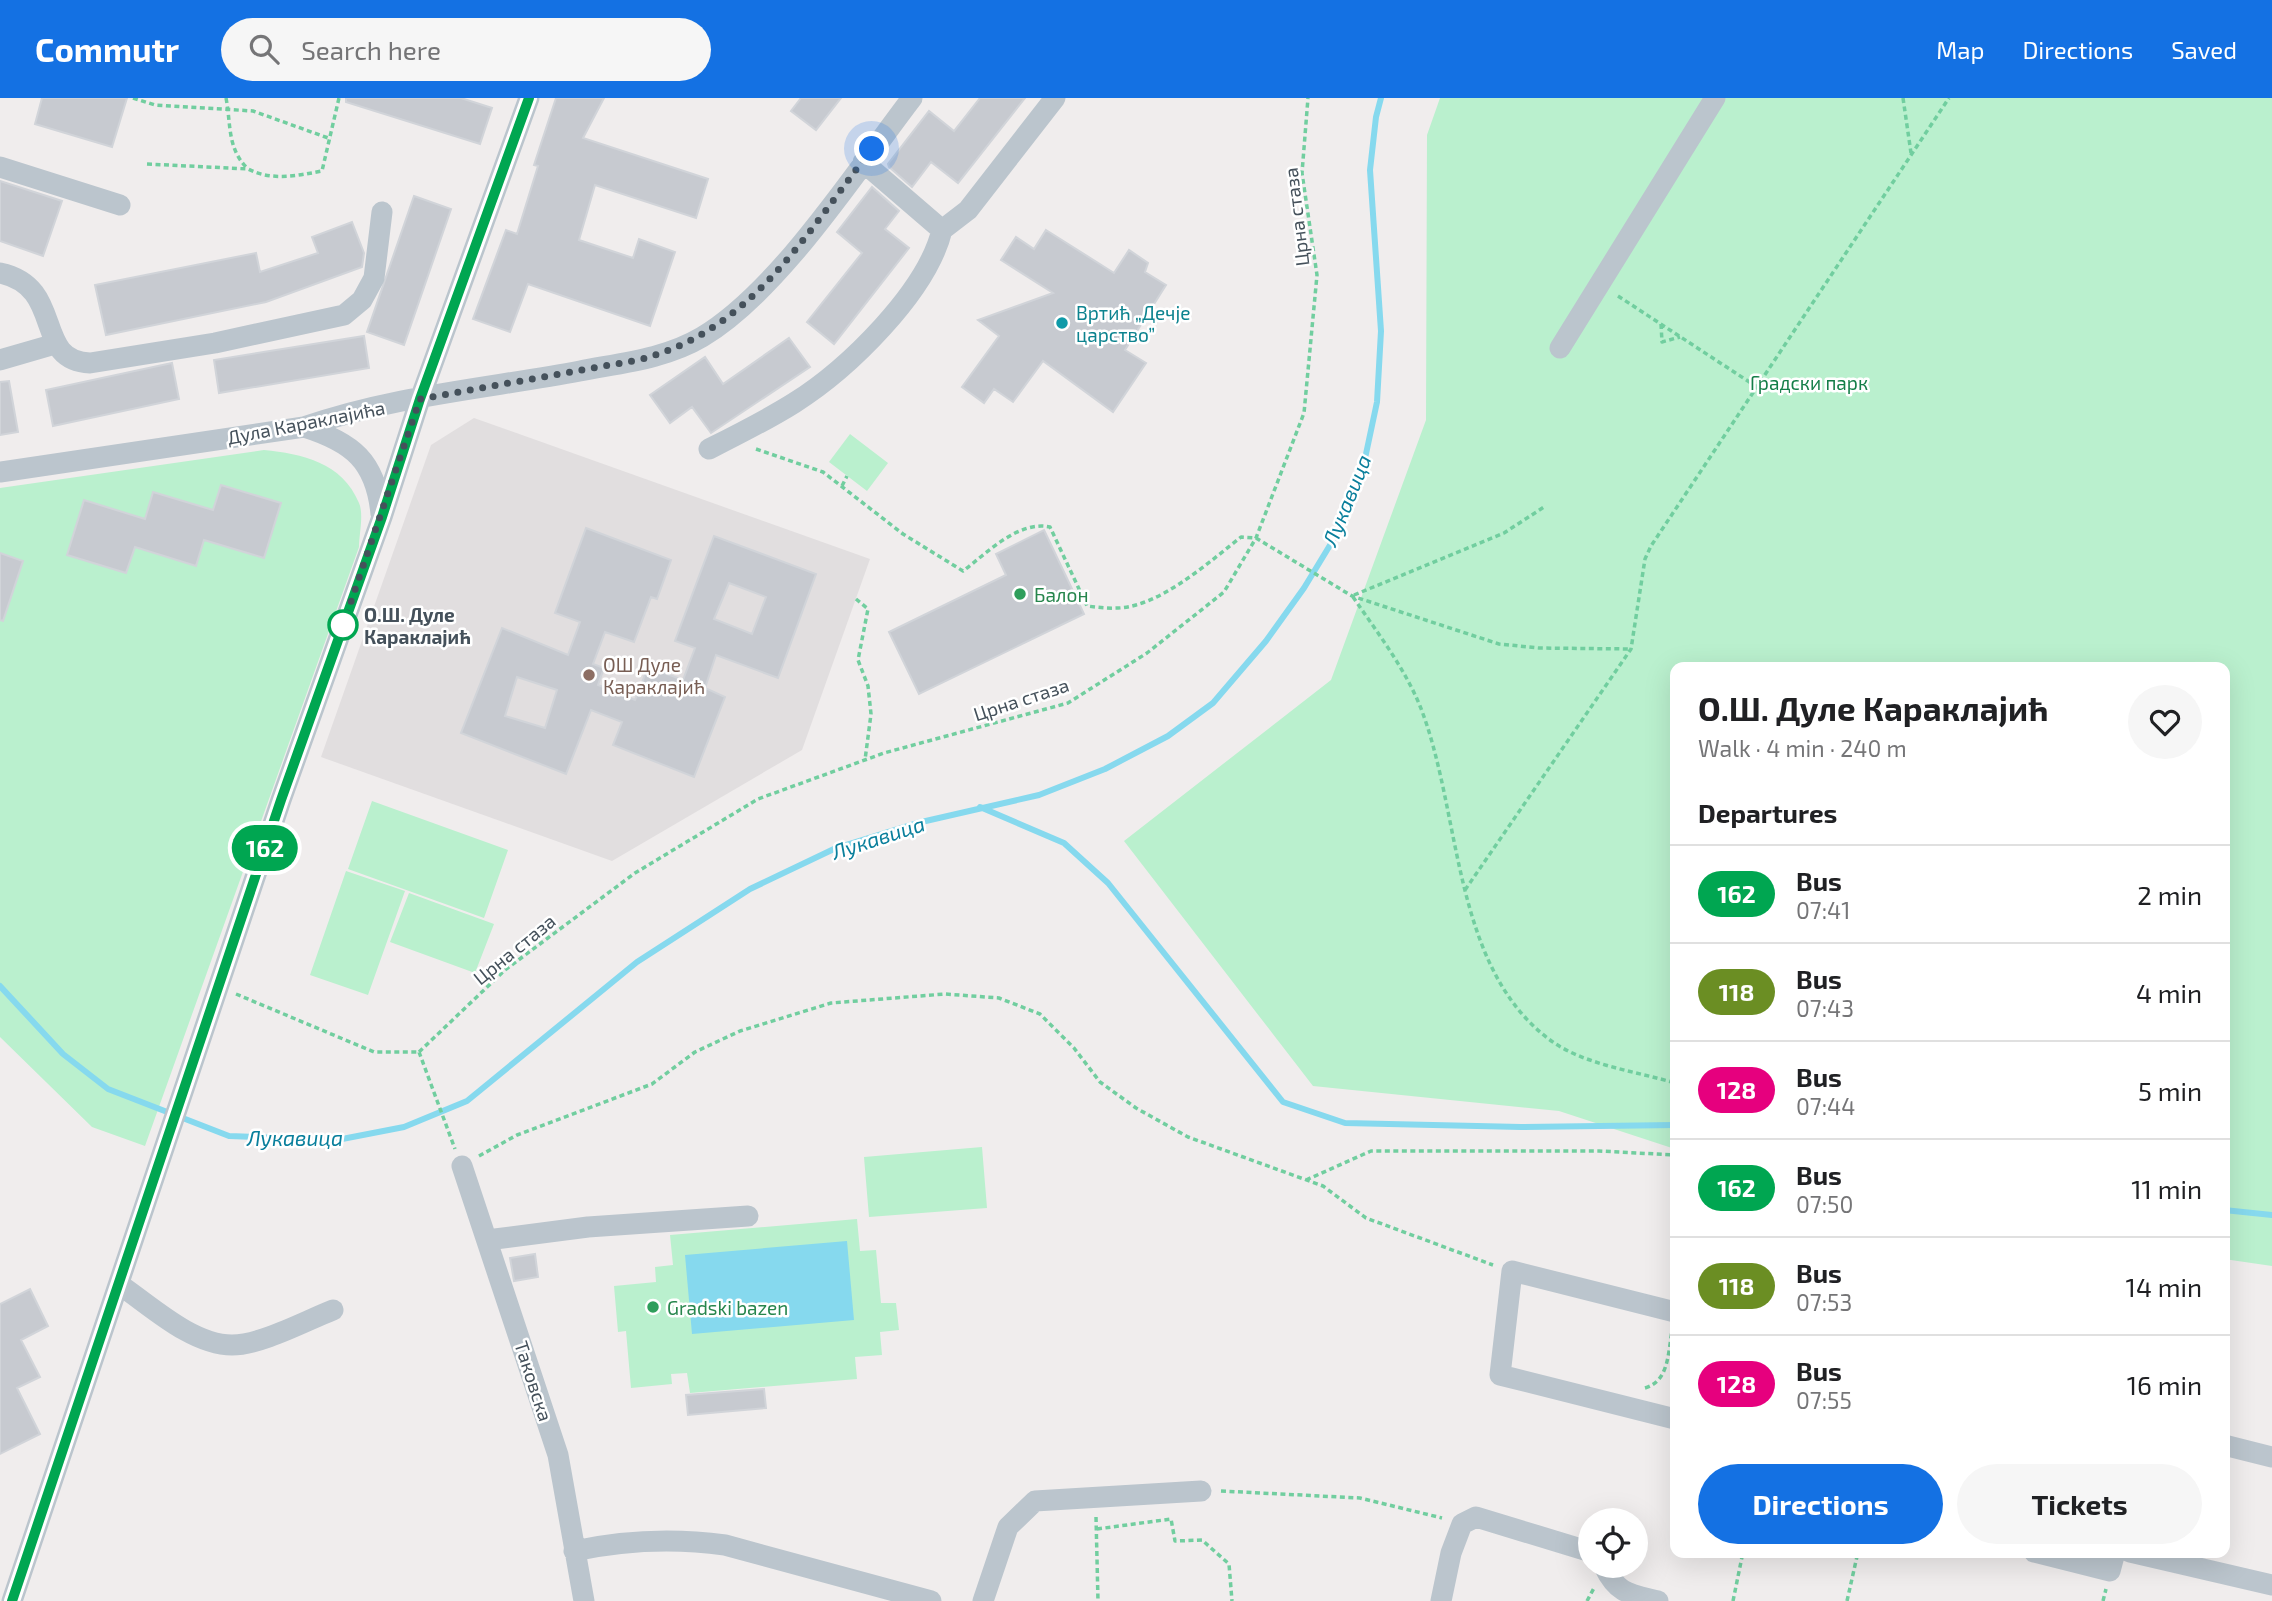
<!DOCTYPE html>
<meta charset="utf-8">
<style>
:root{--surface:#fff;--page:#f6f6f6;--text:#202124;--muted:#757577;--line:#e0e0e0;--accent:#1471e3}
body{margin:0;font-family:"Exo 2",sans-serif;background:var(--page);color:var(--text);height:100vh;display:flex;flex-direction:column;font-size:26px;white-space:nowrap}
*{box-sizing:border-box;margin:0}
p{font-size:23px;color:var(--muted)}
.icon{flex:none;width:38px;height:38px;fill:none;stroke:currentColor;stroke-width:2;stroke-linecap:round;stroke-linejoin:round}
.map{position:relative;flex:1;overflow:hidden}
.details{position:absolute;left:1670px;top:564px;width:560px;height:896px;display:flex;flex-direction:column;background:var(--surface);border-radius:14px;box-shadow:0 7px 28px #0002}
.details>*{flex:none}
.badge{padding:0 14px;border-radius:23px;font-size:24px;line-height:46px}
.fabs{position:absolute;left:1578px;top:1410px;display:grid;gap:14px}
.fabs a{display:grid;place-items:center;width:70px;height:70px;border-radius:50%;background:var(--surface);box-shadow:0 7px 28px #0002;font-size:35px}
.you{position:absolute;width:35px;height:35px;margin:-18px;border:5px solid #fff;border-radius:50%;background:#1a73e8;box-shadow:0 0 0 10px #1a73e833}
.map>.badge{position:absolute;translate:-50% -50%;box-shadow:0 0 0 4px #fff}
h2{padding:0 28px;font-size:26px;line-height:63px}
.round{display:grid;place-items:center;flex:none;width:74px;height:74px;border-radius:37px;background:var(--page)}
.summary{display:flex;align-items:center;justify-content:space-between;height:119px;padding:0 28px}
h1{font-size:33px;font-weight:700;line-height:52px}
.button{display:flex;gap:14px;margin-top:auto;padding:14px 28px}
.button a{flex:1;height:80px;border-radius:42px;background:var(--accent);color:#fff;font-size:28px;font-weight:700;line-height:80px;text-align:center}
.button a+a{background:var(--page);color:var(--text)}
ul{padding:0;list-style:none}
li{display:flex;align-items:center;gap:21px;height:98px;padding:0 28px;border-top:2px solid var(--line)}
li div{flex:1}
li b{display:block;font-size:26px}
li em{font-style:normal}
li .badge{min-width:77px;font-weight:700;text-align:center}
header{display:flex;align-items:center;gap:42px;box-sizing:border-box;height:98px;padding:0 35px;background:var(--accent);color:#fff}
header strong{font-size:33px}
nav{display:flex;gap:38px;margin-inline-start:auto;font-size:24px}
.search{width:490px;height:63px;background:var(--page);display:flex;align-items:center;gap:18px;box-sizing:border-box;padding:0 24px;border-radius:38px;color:var(--muted);font-size:26px}
.map>svg:first-child{display:block}
</style>
<header>
<strong>Commutr</strong>
<div class="search"><svg class="icon" aria-label="search" viewBox="0 0 24 24"><circle cx="10" cy="10" r="6"/><path d="M15 15l6 6"/></svg>Search here</div>
<nav><a>Map</a><a>Directions</a><a>Saved</a></nav>
</header>
<div class="map">
<svg width="2272" height="1503" viewBox="0 0 2272 1503">
<rect width="100%" height="100%" fill="#f0eded"/>
<path fill="#e1dedf" d="M474,320l396,141 -68,191 -190,111 -291,-104 110,-312z"/>
<path fill="#baf0ce" d="M1440,0h832v1168l-48,-7v-592h-549v482l-116,-38 -246,-25 -189,-245 207,-161 95,-260 1,-285z
M850,336l38,29 -21,28 -38,-29z
M264,352c38,4 78,12 95,53 5,11 0,32 0,44l-214,599 -53,-19 -92,-90v-549z
M372,703l136,49 -24,68 -136,-49z
M346,773l59,20 -37,104 -58,-20z
M409,795l85,31 -19,49 -85,-31z
M982,1049l5,61 -118,9 -5,-60z
M857,1121l3,32 16,-1 5,53h15l3,27 -19,2 2,23 -27,2 2,22 -167,14 -3,-20 -16,1 1,10 -41,4 -5,-57 -8,1 -4,-46 42,-4 -1,-15 18,-2 -3,-30z"/>
<path fill="#86d9ee" d="M847,1143l7,79 -162,14 -7,-79z"/>
<g fill="none" stroke-linecap="round" stroke-linejoin="round">
<path stroke="#86d9ee" stroke-width="6" d="M980,709l84,36 44,40 175,219 62,21 176,4 154,-2
M0,888l63,68 45,35 121,47 108,4 67,-13 63,-26 170,-139 113,-73 86,-41 81,-25 122,-28 66,-26 63,-33 45,-33 53,-62 38,-53 34,-56 25,-64 14,-66 4,-71 -11,-161 6,-53 5,-19
M2224,1112l48,5"/>
</g>
<path fill="#c7cad0" stroke="#d1d4d9" stroke-width="2" fill-rule="evenodd" d="M42,0h85l-15,49 -77,-23z
M346,0h115l31,10 -12,36 -134,-42z
M556,0h48l-21,40 125,41 -12,39 -101,-33 -16,55 54,18 6,-19 36,13 -25,74 -122,-42 -18,48 -37,-13 33,-89 11,4 21,-68 -4,-1z
M801,0h40l-25,32 -25,-19z
M980,0h45l-67,85 -27,-21 -19,25 -23,-20 -1,-3 41,-53 25,20z
M0,83l62,20 -19,55 -43,-15z
M872,89l27,24 -14,18 24,19 -75,96 -27,-22 55,-69 -25,-21z
M414,98l37,13 -47,136 -37,-13z
M352,124l12,31 -2,14 -96,35 -160,33 -11,-50 161,-32 4,19 58,-19 -6,-16z
M1046,132l68,43 15,-23 19,13 -3,9 21,13 -41,65 21,13 -33,49 -70,-51 -30,41 -19,-13 -10,14 -22,-16 37,-51 -21,-16 75,-27 -52,-33 15,-23 18,12z
M364,238l5,32 -150,25 -5,-33z
M789,240l21,29 -99,66 -19,-26 -22,16 -20,-28 55,-38 18,27z
M172,265l7,36 -126,27 -7,-36z
M9,283l9,51 -18,3v-53z
M221,387l60,18 -17,55 -60,-18 -8,26 -61,-19 -9,26 -59,-18 17,-55 61,19 8,-27 60,18z
M586,430l85,32 -14,39 -6,-2 -17,45 -29,-10 -12,32 11,4 -6,17 37,15 13,-33 35,13 12,-32 -20,-7 39,-105 102,38 -38,104 -62,-23 -11,33 20,9 -31,80 -81,-32 9,-23 -31,-12 -25,64 -105,-41 41,-105 66,27 12,-33 -25,-9zM729,485l37,14 -14,37 -38,-15zM517,579l40,13 -12,38 -40,-12z
M1044,432l40,84 -165,80 -30,-62 117,-57 -10,-21z
M0,455l23,8 -20,60 -3,-1z
M535,1156l3,23 -24,4 -4,-23z
M30,1191l18,37 -27,14 19,37 -23,11 23,46 -40,20v-150z
M764,1291l2,19 -78,7 -2,-20z"/>
<g fill="none" stroke-linecap="round" stroke-linejoin="round">
<path stroke="#71ce9f" stroke-width="3.5" stroke-dasharray="5 3.5" stroke-linecap="butt" d="M133,0l22,7 98,6 78,28
M226,0c5,25 1,49 20,69
M1903,0l8,55
M147,66l101,5c23,12 48,7 74,2l17,-73
M1618,198l139,91
M1661,226l1,18 18,-5
M756,351l67,23 80,62 60,37c23,-17 55,-51 87,-44l37,79c16,2 33,4 49,-1 36,-10 76,-45 105,-68l15,1 96,58 147,48 40,4 92,1
M842,388l5,-10
M1354,497l150,-62 40,-26
M1353,499c24,35 51,70 67,109 42,106 31,260 130,334 34,25 85,31 125,43
M856,501l12,10 -10,51 10,26 3,28 -6,46
M1465,792l166,-241 14,-90 6,-13 298,-448
M236,896l138,58h45
M419,954l86,-82 130,-97 123,-74 126,-46 184,-50 79,-50 77,-61 32,-54 48,-125 13,-138 -15,-102 6,-75
M419,954l36,97
M479,1058l38,-21 135,-51 43,-32 45,-21 91,-28 114,-9 54,4 41,16 34,34 26,34 36,26 52,29 135,49 43,32 127,47
M1306,1082l65,-29h228l76,4
M1645,1290c24,-7 23,-35 27,-57
M1221,1393l139,7 82,20
M1096,1419l2,84
M1097,1431l74,-10 4,22 27,-1 27,24 3,37
M1587,1503l7,-13
M1733,1503l10,-49
M1847,1503l11,-49
M2103,1503l3,-12"/>
<path stroke="#bbc5cd" stroke-width="21" d="M0,69l120,38
M942,132l26,-20 87,-112
M0,175c66,14 32,88 90,90l125,-20 129,-28 18,-15 12,-22 8,-66
M1560,250l155,-250
M0,262l55,-16
M304,329c48,15 72,34 77,87
M709,351c28,-14 58,-29 85,-46 54,-34 133,-111 148,-173l-79,-68
M0,374l304,-45c88,-31 185,-39 276,-56 41,-8 85,-12 122,-34 77,-46 154,-166 210,-239
M462,1068l96,289 26,146
M487,1142l101,-13 160,-11
M120,1187c31,21 72,60 112,60 29,0 73,-24 101,-35
M1675,1214l-163,-41 -12,104 175,44
M2224,1347l48,12
M574,1453c51,-11 100,-13 151,-6l206,56
M2034,1454l76,19 5,-19
M2130,1454l142,33
M1604,1468c13,28 26,28 54,35
M12,1503l269,-801 101,-283 38,-118 109,-301
M983,1503l25,-74 27,-26 166,-10
M1441,1503l10,-48 11,-29 14,-7 115,35"/>
</g>
<g fill="none" stroke-linecap="round" stroke-linejoin="round">
<g stroke="#fff" stroke-width="16">
<path id="line" d="M12,1503l269,-801 101,-283 38,-118 109,-301"/>
</g>
<use href="#line" stroke="#00a651" stroke-width="10"/>
<path stroke="#45515b" stroke-width="7" stroke-dasharray="0 12.6" d="M343,527l77,-226 218,-39c113,-28 166,-124 234,-211"/>
</g>
<circle fill="#0f9aa8" stroke="#fff" stroke-width="2.5" cx="1062" cy="225" r="7"/>
<g fill="#2e9e5b" stroke="#fff" stroke-width="2.5">
<circle cx="1020" cy="496" r="7"/>
<circle cx="653" cy="1209" r="7"/>
</g>
<circle fill="#fff" stroke="#00a651" stroke-width="3.5" cx="343" cy="527" r="14"/>
<circle fill="#8d6e63" stroke="#fff" stroke-width="2.5" cx="589" cy="577" r="7"/>
<g text-anchor="middle" dominant-baseline="central" stroke-width="5" stroke-linejoin="round" paint-order="stroke">
<g font-size="19" fill="#45515b" stroke="#fff">
<text transform="translate(1296 119) rotate(-97)">Црна стаза</text>
<text transform="translate(306 324) rotate(-11)">Дула Караклајића</text>
<text transform="translate(1021 601) rotate(-18)">Црна стаза</text>
<text transform="translate(514 851) rotate(-39)">Црна стаза</text>
<text transform="translate(534 1283) rotate(72)">Таковска</text>
</g>
<g font-size="19" fill="#0d838f" stroke="#fff" text-anchor="start">
<text x="1076" y="214">Вртић „Дечје<tspan x="1076" dy="22">царство”</tspan></text>
</g>
<g font-size="19" fill="#147e48" stroke="#fff">
<text x="1809" y="284">Градски парк</text>
</g>
<g font-size="19" fill="#27864d" stroke="#fff" text-anchor="start">
<text x="1034" y="496">Балон</text>
<text x="667" y="1209">Gradski bazen</text>
</g>
<g font-size="19" font-weight="bold" fill="#45515b" stroke="#fff" text-anchor="start">
<text x="364" y="516">О.Ш. Дуле<tspan x="364" dy="22">Караклајић</tspan></text>
</g>
<g font-size="19" fill="#785e54" stroke="#fff" text-anchor="start">
<text x="603" y="566">ОШ Дуле<tspan x="603" dy="22">Караклајић</tspan></text>
</g>
<g font-size="21" font-style="italic" fill="#097f9c" stroke="#fff">
<text transform="translate(1346 402) rotate(-68)">Лукавица</text>
<text transform="translate(878 739) rotate(-18)">Лукавица</text>
<text x="295" y="1039">Лукавица</text>
</g>
</g>
</svg>
<div class="fabs">
<a><svg class="icon" aria-label="locate" viewBox="0 0 24 24"><circle cx="12" cy="12" r="6"/><path d="M12 2v4M12 18v4M2 12h4M18 12h4"/></svg></a>
</div>
<div class="you" style="left:872px;top:51px"></div>
<b class="badge" style="left:265px;top:750px;background:#00a651;color:#fff">162</b>
<section class="details">
<div class="summary"><div><h1>О.Ш. Дуле Караклајић</h1><p>Walk · 4 min · 240 m</p></div><a class="round"><svg class="icon" aria-label="heart" viewBox="0 0 24 24"><path d="M12 20l-8-8c-3-5 5-10 8-4 3-6 11-1 8 4z"/></svg></a></div>
<h2>Departures</h2>
<ul>
<li><span class="badge" style="background:#00a651;color:#fff">162</span><div><b>Bus</b><p>07:41</p></div><em>2 min</em></li>
<li><span class="badge" style="background:#6b8e23;color:#fff">118</span><div><b>Bus</b><p>07:43</p></div><em>4 min</em></li>
<li><span class="badge" style="background:#e6007e;color:#fff">128</span><div><b>Bus</b><p>07:44</p></div><em>5 min</em></li>
<li><span class="badge" style="background:#00a651;color:#fff">162</span><div><b>Bus</b><p>07:50</p></div><em>11 min</em></li>
<li><span class="badge" style="background:#6b8e23;color:#fff">118</span><div><b>Bus</b><p>07:53</p></div><em>14 min</em></li>
<li><span class="badge" style="background:#e6007e;color:#fff">128</span><div><b>Bus</b><p>07:55</p></div><em>16 min</em></li>
</ul>
<div class="button"><a>Directions</a><a>Tickets</a></div>
</section>
</div>
